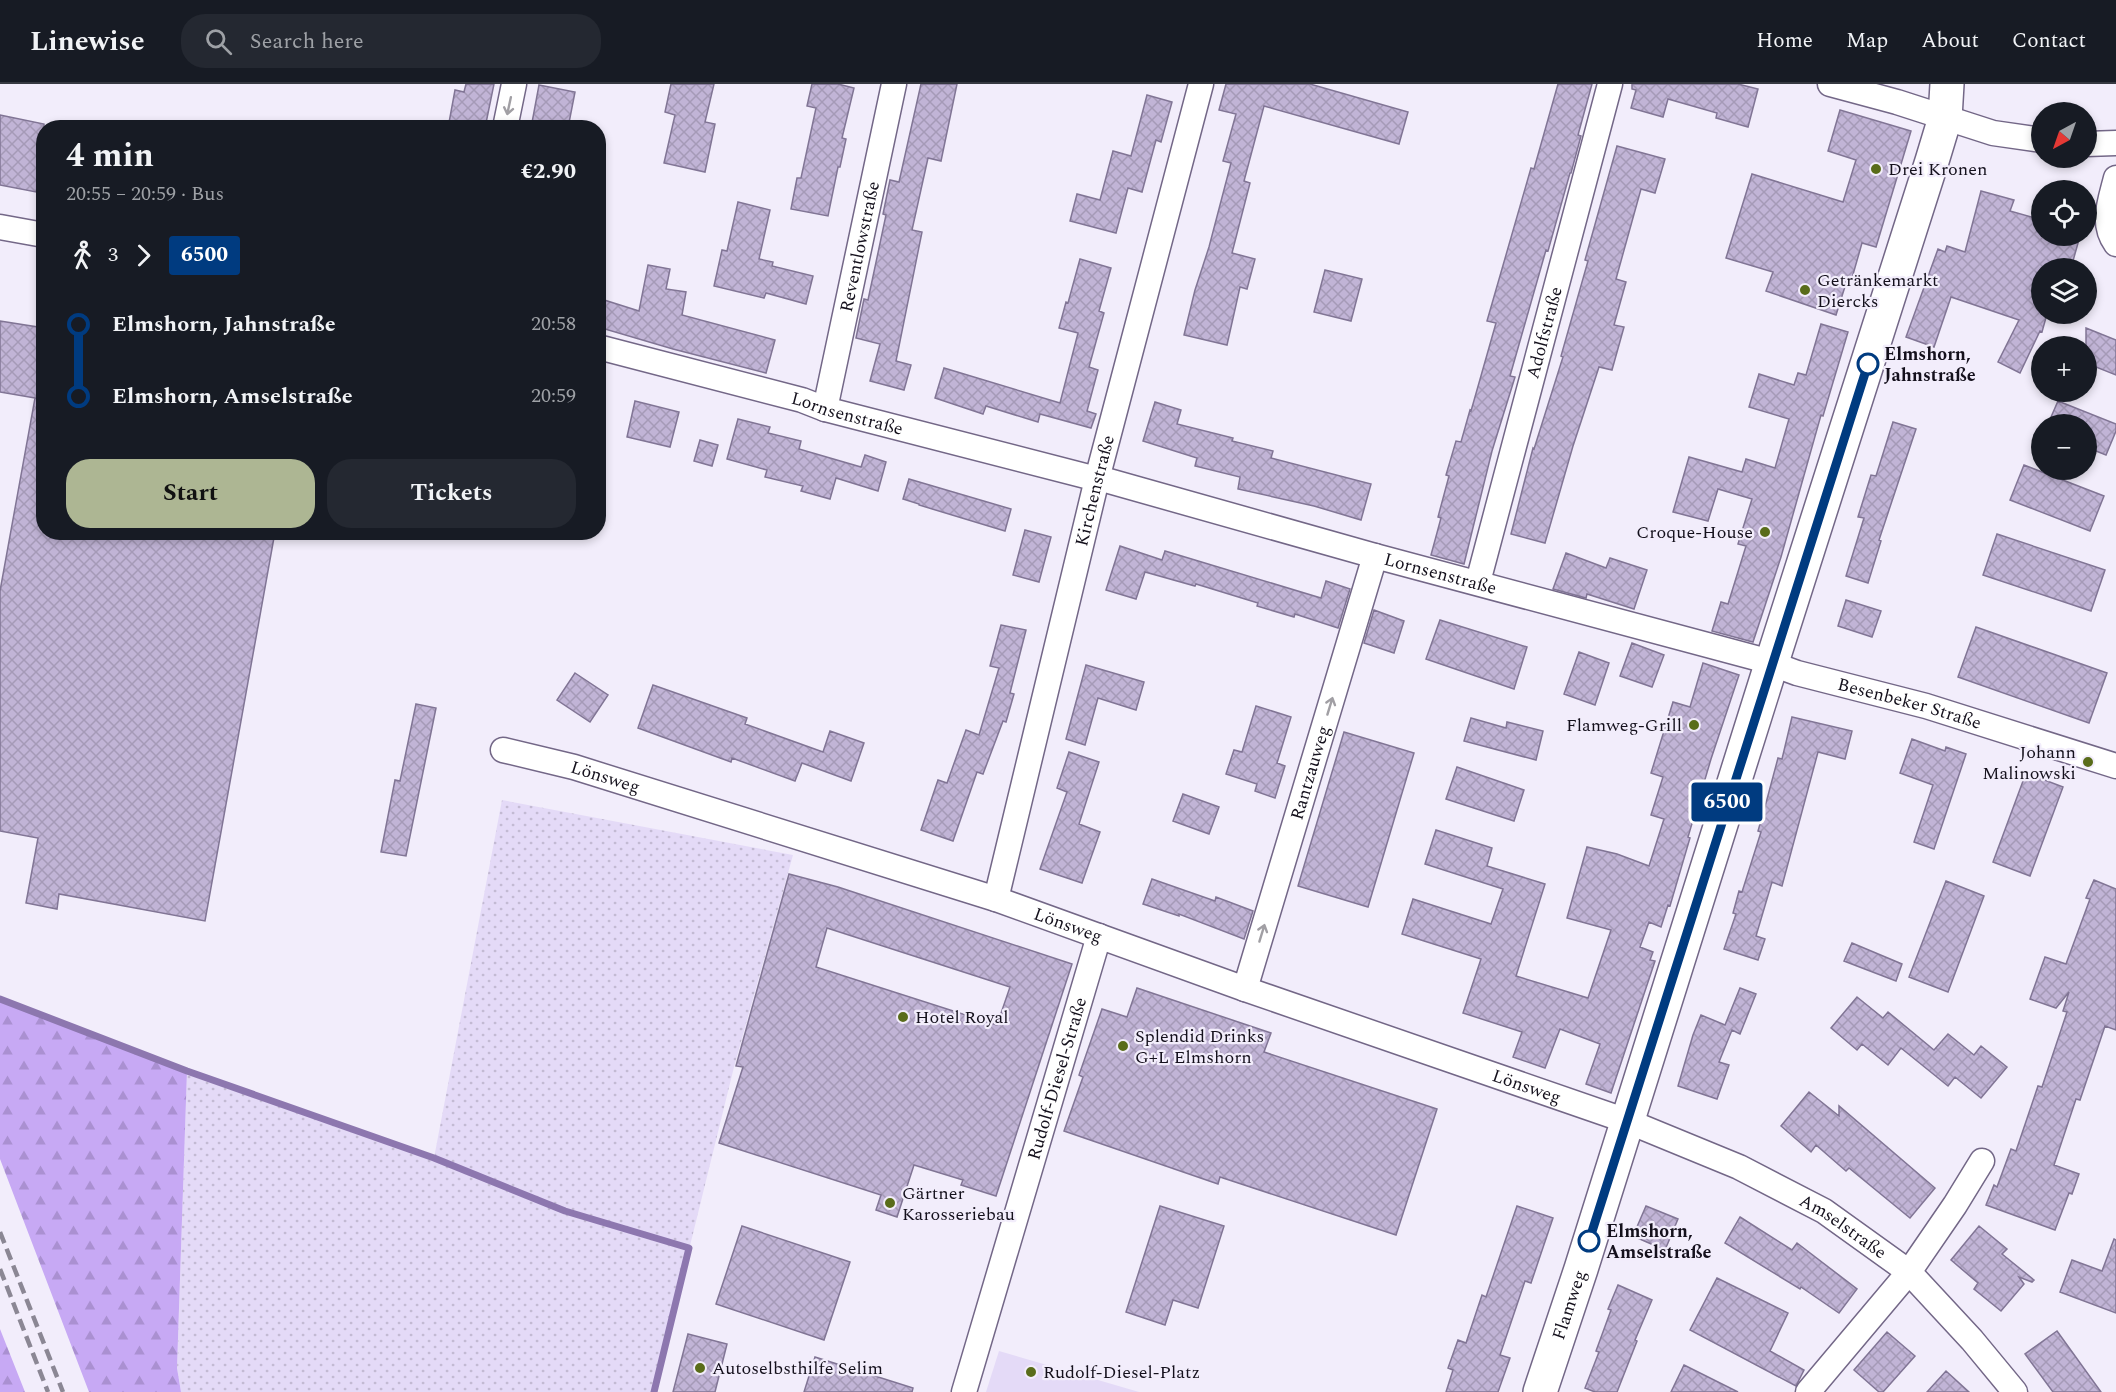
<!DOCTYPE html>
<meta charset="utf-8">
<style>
:root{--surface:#171b24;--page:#242831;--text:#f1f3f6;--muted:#9ea1a6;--line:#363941;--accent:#adb693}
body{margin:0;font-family:Spectral,serif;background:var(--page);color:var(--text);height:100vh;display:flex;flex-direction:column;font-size:22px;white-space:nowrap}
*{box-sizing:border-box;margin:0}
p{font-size:20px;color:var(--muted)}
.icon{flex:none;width:33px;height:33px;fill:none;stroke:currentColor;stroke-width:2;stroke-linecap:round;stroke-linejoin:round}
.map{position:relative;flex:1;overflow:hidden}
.panel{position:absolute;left:36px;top:36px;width:570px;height:420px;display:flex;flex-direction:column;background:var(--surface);border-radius:24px;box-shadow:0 3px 9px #0003}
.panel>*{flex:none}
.badge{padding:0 12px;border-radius:4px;font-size:21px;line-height:39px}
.needle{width:39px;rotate:220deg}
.tools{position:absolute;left:2031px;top:18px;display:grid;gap:12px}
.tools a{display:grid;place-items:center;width:66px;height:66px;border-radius:50%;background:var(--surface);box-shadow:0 3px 9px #0003;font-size:30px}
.map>.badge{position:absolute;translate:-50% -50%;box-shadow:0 0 0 3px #fff}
.legs{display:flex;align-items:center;gap:9px;height:66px;padding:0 30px;font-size:20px}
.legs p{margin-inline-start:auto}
.summary{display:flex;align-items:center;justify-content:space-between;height:102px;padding:0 30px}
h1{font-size:33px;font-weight:700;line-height:45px}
.primary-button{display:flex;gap:12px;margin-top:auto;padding:12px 30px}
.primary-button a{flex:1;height:69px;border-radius:24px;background:var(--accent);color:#111;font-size:24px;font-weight:700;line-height:69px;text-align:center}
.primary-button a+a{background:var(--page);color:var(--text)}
ul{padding:0 30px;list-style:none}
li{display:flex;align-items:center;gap:21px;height:72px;font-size:22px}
li i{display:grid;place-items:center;width:9px;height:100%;margin:0 8px;background:currentColor}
li i::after{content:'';width:15px;height:15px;margin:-8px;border:4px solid;border-radius:50%;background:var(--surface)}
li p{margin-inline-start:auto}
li:first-child i{background:linear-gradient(#0000 50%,currentColor 0)}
li:last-child i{background:linear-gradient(currentColor 50%,#0000 0)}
header{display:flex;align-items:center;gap:36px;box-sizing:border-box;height:84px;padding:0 30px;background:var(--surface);border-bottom:2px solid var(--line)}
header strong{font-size:28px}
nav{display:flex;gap:33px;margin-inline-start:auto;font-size:21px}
.search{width:420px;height:54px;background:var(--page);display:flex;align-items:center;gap:15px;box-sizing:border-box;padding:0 21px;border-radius:24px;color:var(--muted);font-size:22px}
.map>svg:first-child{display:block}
</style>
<header>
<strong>Linewise</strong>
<div class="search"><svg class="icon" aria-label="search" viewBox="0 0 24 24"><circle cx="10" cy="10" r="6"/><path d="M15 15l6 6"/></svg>Search here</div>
<nav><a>Home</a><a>Map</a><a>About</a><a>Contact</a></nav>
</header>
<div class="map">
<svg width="2116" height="1308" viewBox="0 0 2116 1308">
<defs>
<pattern id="grass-dots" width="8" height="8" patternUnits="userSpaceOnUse" patternTransform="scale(1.5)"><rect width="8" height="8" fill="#e4daf7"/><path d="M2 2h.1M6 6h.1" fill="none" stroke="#c3bad3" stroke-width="1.8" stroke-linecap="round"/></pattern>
<pattern id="forest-firs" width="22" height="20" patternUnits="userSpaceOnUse" patternTransform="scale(1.5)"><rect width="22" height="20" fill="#c7a9f4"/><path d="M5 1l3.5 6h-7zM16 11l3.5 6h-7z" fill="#aa90d1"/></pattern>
<pattern id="building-cross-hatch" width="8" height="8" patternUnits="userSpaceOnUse" patternTransform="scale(1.5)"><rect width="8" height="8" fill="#c1b4d6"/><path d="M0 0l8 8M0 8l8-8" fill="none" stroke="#a59ab7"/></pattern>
</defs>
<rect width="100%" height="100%" fill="#f2edfb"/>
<path fill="url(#grass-dots)" d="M502,716l291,55 -59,212 -80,325h-473l-4,-24 10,-297 247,87z"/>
<path fill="url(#forest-firs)" d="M0,915l187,72 -10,297 4,24h-92l-89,-233z
M0,1245l25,63h-25z"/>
<path fill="#e4daf7" d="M999,1267l140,41h-153z"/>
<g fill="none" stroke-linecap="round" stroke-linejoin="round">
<path stroke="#8d77af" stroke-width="7" d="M0,915l187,72 247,87 131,53 124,37 -35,144"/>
</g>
<path fill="url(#building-cross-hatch)" stroke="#817595" stroke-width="1.5" fill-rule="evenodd" d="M466,0h28l-9,44h-37l7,-38 9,2z
M671,0h43l-9,38 10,2 -10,48 -41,-9 11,-48 -10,-3z
M812,0h26l16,4 -12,50 4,1 -6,28h-2l-10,49 -37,-7 6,-31h4l15,-70 -9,-2z
M921,0h36l-16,77 -13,-3 -16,72 10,2 -26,129 15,4 -7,25 -34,-9 10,-37 -24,-6 8,-39 4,1 18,-85 -3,-1 7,-34 9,2z
M1226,0h84l98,28 -9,32 -135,-38 -20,75 6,2 -18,70 23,6 -8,30 -7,-2 -13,58 -43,-10 11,-45 14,-43 22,-84 -8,-2 13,-47 -17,-4z
M1558,0h34l-14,51 3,1 -10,37h-1l-22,78 -2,-1 -36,126 5,1 -23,74 -28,113 -33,-9 10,-37 -3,-1 11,-41 -3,-1 10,-34 5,1 9,-32 1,1 25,-88 -9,-2 44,-153 3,1z
M1632,0h106l20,5 -10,38 -32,-9 1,-5 -49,-14 -5,18 -32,-9 5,-18 -4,-1z
M539,1l36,7 -7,36h-37z
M1147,11l25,7 -11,40 -5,-2 -14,52 -14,-4 -12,45 -46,-12 7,-27 23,6 13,-49 18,5z
M1840,26l71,21 -35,116 -14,-4 -10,35 -4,-1 -12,38 -70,-24 7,-19 -47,-14 26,-84 91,28 13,-42 -28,-9z
M0,31l44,9v33l-8,35 -36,-7z
M1617,62l48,13 -10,34 -14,-4 -25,90 10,3 -12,43 10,2 -12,43 -13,-3 -26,79 -28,97 -34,-9 22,-86 1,1 29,-92 -2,-1 27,-95 -3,-1z
M1981,107l33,9 -4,11 32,9v16h38l-9,32h-29v46h5l-5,18 -2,-1 -20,42 -22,-11 21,-42 -68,-23 -17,50 -28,-10 32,-88 7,3 2,-6 18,6z
M738,118l32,8 -11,49 14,3 -1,4 41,10 -7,28 -40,-11 -2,5 -50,-12 8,-36 5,1z
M1080,175l31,9 -12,43 5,2 -15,54 9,3 -11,41 9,3 -5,14 -51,-14 -2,8 -52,-16 -3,8 -48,-16 9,-30 116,35 18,-70 -19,-5 7,-26 2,1z
M648,181l22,4 -4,20 20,3 -4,23 93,25 -9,33 -93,-24 -75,-22v-19l3,-9 38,12z
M1325,186l37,9 -11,42 -37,-9z
M0,237l44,7v204h231l-70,389 -146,-27 -2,15 -31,-6 12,-65 -38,-7v-240l35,-193 6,1 -41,-7z
M1821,240l27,8 -25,84 -2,-1 -40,142 -28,85 -41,-11 9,-29 7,2 18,-58 -8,-2 14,-45 -34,-10 -10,32 -35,-9 16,-55 53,15 4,-13 29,9 14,-49 -40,-12 10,-33 35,11 4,-12 8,2z
M2086,244l30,12v35l-30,-12z
M635,317l44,11 -9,35 -43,-10z
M2058,317l58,23v7l-10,24 -20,-8v-23h-38z
M1155,318l26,8 -4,14 56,14 -1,3 41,10 -2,7 100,26 -10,36 -47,-14 -76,-17 2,-12 -45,-11 2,-8 -54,-17z
M738,335l32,8 -2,6 33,8 -2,8 62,18 4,-12 21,7 -8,29 -42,-13 -6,21 -29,-8 2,-5 -38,-9 2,-7 -40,-11z
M1893,338l23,7 -37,111 2,1 -13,42 -22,-7 18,-58 -6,-1 13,-42 5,1z
M700,356l18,5 -6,21 -18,-5z
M2024,381l80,31 -14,35 -80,-31z
M909,395l102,30 -6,22 -86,-26v-1l-16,-5z
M1025,446l26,7 -12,45 -26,-7z
M1997,450l108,36 -14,41 -108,-36z
M1120,462l42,14 3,-9 156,47 5,-17 24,8 -12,39 -43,-14 -1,3 -37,-11 1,-3 -62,-19 -1,2 -50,-14 -9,27 -30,-9z
M1566,469l40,15 4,-10 37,12 -13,39 -47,-15 -1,4 -33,-9z
M1846,516l35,11 -9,26 -34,-11z
M1374,526l30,11 -10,32 -30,-10z
M1440,536l87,27 -13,42 -88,-30z
M1001,541l25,5 -16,63 4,1 -8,28 -3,-1 -20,53 -6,-2 -24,69 -32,-11 17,-50 9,3 19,-53 13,5 20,-67 -9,-2z
M1976,543l131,46 -18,50 -131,-46z
M1632,559l32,12 -12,32 -32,-11z
M1579,568l30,11 -14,42 -31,-11z
M1703,579l36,12 -28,84 -23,78 2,1 -20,68 -2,-1 -7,22 -12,-5 -9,25 13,5 -3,8 5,1 -44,132 -25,-9 14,-40 -40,-15 -15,39 -32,-11 9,-25 -59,-19 18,-54 -79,-25 11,-35 78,25 12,-35 -78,-25 11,-34 56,18 -5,18 58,18 -29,92 72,22 23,-68 -44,-12 20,-71 30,7 32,12 15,-47 -13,-4 12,-38 -12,-4 22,-71 17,5z
M1086,581l58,17 -8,28 -38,-12 -13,47 -19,-6z
M575,589l33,22 -18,27 -33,-22z
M653,601l94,33 -2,6 78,28 7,-21 34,12 -13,38 -49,-18 -7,18 -63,-23 -1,4 -93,-34z
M416,620l20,4 -30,148 -25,-4 14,-72 5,1z
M1256,622l35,11 -14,46 8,3 -10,32 -20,-7 2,-7 -31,-10 8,-24 8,2z
M1792,633l60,14 -7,28 -27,-7 -36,134 -10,-4 -16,54 9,3 -7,21 -34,-11 12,-35 -3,-1 6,-22 3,1 19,-60 -3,-1 8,-28 12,-45 4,1z
M1471,634l35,10 1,-6 36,9 -7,29 -72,-19z
M1344,648l70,21 -46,154 -70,-21z
M1912,655l33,12 1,-4 20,7 -32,95 -20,-7 19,-57 -33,-12z
M1069,668l30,10 -20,62 21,8 -18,51 -42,-14 27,-77 -10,-4z
M1457,683l67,23 -10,31 -68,-22z
M2026,689l37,14 -33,89 -37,-14z
M1183,710l36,13 -10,27 -36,-13z
M789,790l49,13 234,77 -76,232 -35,-11 2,-5 -49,-15 -17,52 -21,-7 5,-15 -162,-52 24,-76 -7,-1zM827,844l183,59 -13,38 -181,-58z
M1152,795l63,22 1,-4 37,14 -9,28 -65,-25v2l-36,-12z
M2094,796l22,9v141l-11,-4 -25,74 -4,-1 -22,66 25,9 -7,20 -3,-1 -14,37 -69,-25 8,-20 3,2 14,-38 5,2 22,-65 4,1 25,-75 -4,-1 6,-19 -13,16 -26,-9 15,-42 21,7 24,-65 -4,-1z
M1946,797l38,15 -36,96 -39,-15z
M1852,859l50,21 -6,17 -52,-20z
M1137,904l134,45 -7,19 173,57 -41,126 -176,-58 -2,7 -154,-53 19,-54 -4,-2 23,-66 25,8z
M1740,904l16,6 -16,40 -8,-4 -13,32 10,3 -12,34 -39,-13 15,-51 8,-20 24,10z
M1857,913l26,21 5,-6 46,38 14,-16 26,21 7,-9 26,21 -26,31 -26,-21 -7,9 -47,-38 -13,17 -26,-21 -5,6 -26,-22z
M1809,1008l30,24v-10l96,82 -25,30 -61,-50 -3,3 -30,-26 -5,7 -30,-26z
M1160,1122l64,20 -26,82 -25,-8 -8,25 -39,-13z
M1517,1122l36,12 -22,65 -6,-2 -25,74 10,3 -12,34h-52l7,-22 -5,-2 10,-28 8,3 16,-48 4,2z
M1646,1122l32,13 -13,31 -32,-14z
M1740,1133l52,33 5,-7 60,46 -18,24 -38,-26 -1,2 -75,-46z
M742,1142l108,36 -26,78 -108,-36z
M1979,1142l28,23 -5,5 32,26 -2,2 -13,-5 5,7 -23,27 -27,-22 4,-6 -27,-23z
M2114,1155l2,1v73l-56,-21 12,-32 30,11z
M1717,1194l71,35 -18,38 34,19 -8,16 -106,-56z
M1618,1201l34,15 -17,40 2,1 -20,51h-22l-10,-4 14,-36 -3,-1 15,-41 -3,-1z
M2057,1247l44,61h-48l-28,-38z
M1887,1248l28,24 -32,36h-4l-25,-22z
M688,1250l39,10 -12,48h-42z
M815,1273l98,31 -1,4h-108z
M1684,1281l54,27h-67z
M1946,1287l23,21h-42z"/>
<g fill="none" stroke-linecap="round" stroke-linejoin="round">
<g stroke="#736787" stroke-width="27">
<g id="minor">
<path d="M1830,0l67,18 96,31 49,7"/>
<path d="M505,44l9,-44"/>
<path d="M2086,60l30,-1"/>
<path d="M2116,94c-6,24 -15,45 0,66"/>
<path d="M0,143l44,8"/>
<path id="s1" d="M598,263l204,53 23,9 272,70"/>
<path id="s2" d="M825,325l69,-325"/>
<path id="s3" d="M1109,397l266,75 381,102 41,15 129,33 190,60"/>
<path id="s4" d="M1478,498l132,-498"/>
<path id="s5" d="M503,666l71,17 422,132 249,90 382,132 112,46 85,44 85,61 63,68 43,52"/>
<path id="s6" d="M996,815l101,-420 104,-395"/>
<path id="s7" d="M1245,905l130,-433"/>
<path id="s8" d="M964,1308l135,-456"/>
<path d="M1808,1308l101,-120 46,-67 27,-44"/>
</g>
</g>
<g stroke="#736787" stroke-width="36">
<g id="secondary">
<path id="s9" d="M1540,1308l41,-123 190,-604 161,-504 13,-43 2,-34"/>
</g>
</g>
<use href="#minor" stroke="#fff" stroke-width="24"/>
<use href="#secondary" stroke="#fff" stroke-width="33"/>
<path stroke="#8b8794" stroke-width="4.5" stroke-dasharray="12 6" stroke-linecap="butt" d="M0,1148l63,160
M0,1185l48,123"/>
</g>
<defs><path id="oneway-shaft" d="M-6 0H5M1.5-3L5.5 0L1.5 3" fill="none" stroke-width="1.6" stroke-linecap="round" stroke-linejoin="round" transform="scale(1.5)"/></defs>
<g stroke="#a19fa4">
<use href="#oneway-shaft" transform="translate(509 22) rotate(102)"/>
<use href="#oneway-shaft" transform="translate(1330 622) rotate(-73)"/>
<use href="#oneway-shaft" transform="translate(1262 849) rotate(-73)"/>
</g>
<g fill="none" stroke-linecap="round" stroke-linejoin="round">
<g stroke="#fff" stroke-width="14">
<path id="line-1" d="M1589,1157l279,-877"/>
</g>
<use href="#line-1" stroke="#003b80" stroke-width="9"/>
</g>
<g fill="#596c1a" stroke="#f2edfb" stroke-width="2">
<circle cx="1876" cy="85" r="6"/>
<circle cx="1805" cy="206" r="6"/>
<circle cx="1765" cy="448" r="6"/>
<circle cx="1694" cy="641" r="6"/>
<circle cx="2088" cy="678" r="6"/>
<circle cx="903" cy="933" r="6"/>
<circle cx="1123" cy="962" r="6"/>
<circle cx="890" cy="1119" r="6"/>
<circle cx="700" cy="1284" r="6"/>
<circle cx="1031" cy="1288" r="6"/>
</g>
<g fill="#fff" stroke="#003b80" stroke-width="3">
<circle cx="1868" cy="280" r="10"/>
<circle cx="1589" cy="1157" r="10"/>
</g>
<g text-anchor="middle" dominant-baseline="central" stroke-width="4.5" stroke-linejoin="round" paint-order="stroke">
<g font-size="18" fill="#14101c" stroke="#f2edfb" text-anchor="start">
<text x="1888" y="85">Drei Kronen</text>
<text x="1817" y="196">Getränkemarkt<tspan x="1817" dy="21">Diercks</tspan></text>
<text x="1753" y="448" text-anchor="end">Croque-House</text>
<text x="1682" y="641" text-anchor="end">Flamweg-Grill</text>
<text x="2076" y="668" text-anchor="end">Johann<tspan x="2076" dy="21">Malinowski</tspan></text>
<text x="915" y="933">Hotel Royal</text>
<text x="1135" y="952">Splendid Drinks<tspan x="1135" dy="21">G+L Elmshorn</tspan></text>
<text x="902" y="1109">Gärtner<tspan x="902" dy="21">Karosseriebau</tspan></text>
<text x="712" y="1284">Autoselbsthilfe Selim</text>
<text x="1043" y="1288">Rudolf-Diesel-Platz</text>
</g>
<g font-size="18" fill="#14101c" stroke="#f2edfb">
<text stroke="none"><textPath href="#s2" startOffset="166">Reventlowstraße</textPath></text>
<text stroke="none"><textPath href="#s4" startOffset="258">Adolfstraße</textPath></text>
<text stroke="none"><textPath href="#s1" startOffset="258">Lornsenstraße</textPath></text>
<text stroke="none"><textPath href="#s6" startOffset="420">Kirchenstraße</textPath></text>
<text stroke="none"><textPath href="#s3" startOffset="344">Lornsenstraße</textPath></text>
<text stroke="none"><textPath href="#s3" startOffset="831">Besenbeker Straße</textPath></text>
<text stroke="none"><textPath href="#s7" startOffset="226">Rantzauweg</textPath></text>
<text stroke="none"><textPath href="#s5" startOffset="106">Lönsweg</textPath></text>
<text stroke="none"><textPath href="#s5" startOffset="592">Lönsweg</textPath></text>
<text stroke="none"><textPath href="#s8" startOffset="327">Rudolf-Diesel-Straße</textPath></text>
<text stroke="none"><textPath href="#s5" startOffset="1078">Lönsweg</textPath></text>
<text stroke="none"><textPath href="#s5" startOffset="1425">Amselstraße</textPath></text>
<text stroke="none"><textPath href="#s9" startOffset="92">Flamweg</textPath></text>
</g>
<g font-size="18" font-weight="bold" fill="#14101c" stroke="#f2edfb" text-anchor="start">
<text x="1884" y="270">Elmshorn,<tspan x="1884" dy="21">Jahnstraße</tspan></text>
<text x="1606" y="1147">Elmshorn,<tspan x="1606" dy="21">Amselstraße</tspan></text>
</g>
</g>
</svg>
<div class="tools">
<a><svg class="needle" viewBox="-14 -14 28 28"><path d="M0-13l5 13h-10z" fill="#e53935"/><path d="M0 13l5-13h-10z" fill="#9ea1a6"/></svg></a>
<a><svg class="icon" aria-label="locate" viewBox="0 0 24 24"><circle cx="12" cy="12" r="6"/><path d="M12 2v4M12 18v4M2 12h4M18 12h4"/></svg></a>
<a><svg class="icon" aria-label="layers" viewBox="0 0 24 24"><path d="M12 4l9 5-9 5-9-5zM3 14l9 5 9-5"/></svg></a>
<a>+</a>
<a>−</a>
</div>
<b class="badge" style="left:1727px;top:718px;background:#003b80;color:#fff">6500</b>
<section class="panel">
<div class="summary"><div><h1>4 min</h1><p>20:55 – 20:59 · Bus</p></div><b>€2.90</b></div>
<div class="legs"><svg class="icon" aria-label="walk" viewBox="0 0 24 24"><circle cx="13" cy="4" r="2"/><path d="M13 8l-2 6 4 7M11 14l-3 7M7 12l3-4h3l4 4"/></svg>3<svg class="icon" aria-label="forward" viewBox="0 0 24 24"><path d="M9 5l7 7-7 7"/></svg><b class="badge" style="background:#003b80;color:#fff">6500</b></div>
<ul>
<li><i style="color:#003b80"></i><b>Elmshorn, Jahnstraße</b><p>20:58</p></li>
<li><i style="color:#003b80"></i><b>Elmshorn, Amselstraße</b><p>20:59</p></li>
</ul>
<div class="primary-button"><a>Start</a><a>Tickets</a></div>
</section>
</div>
